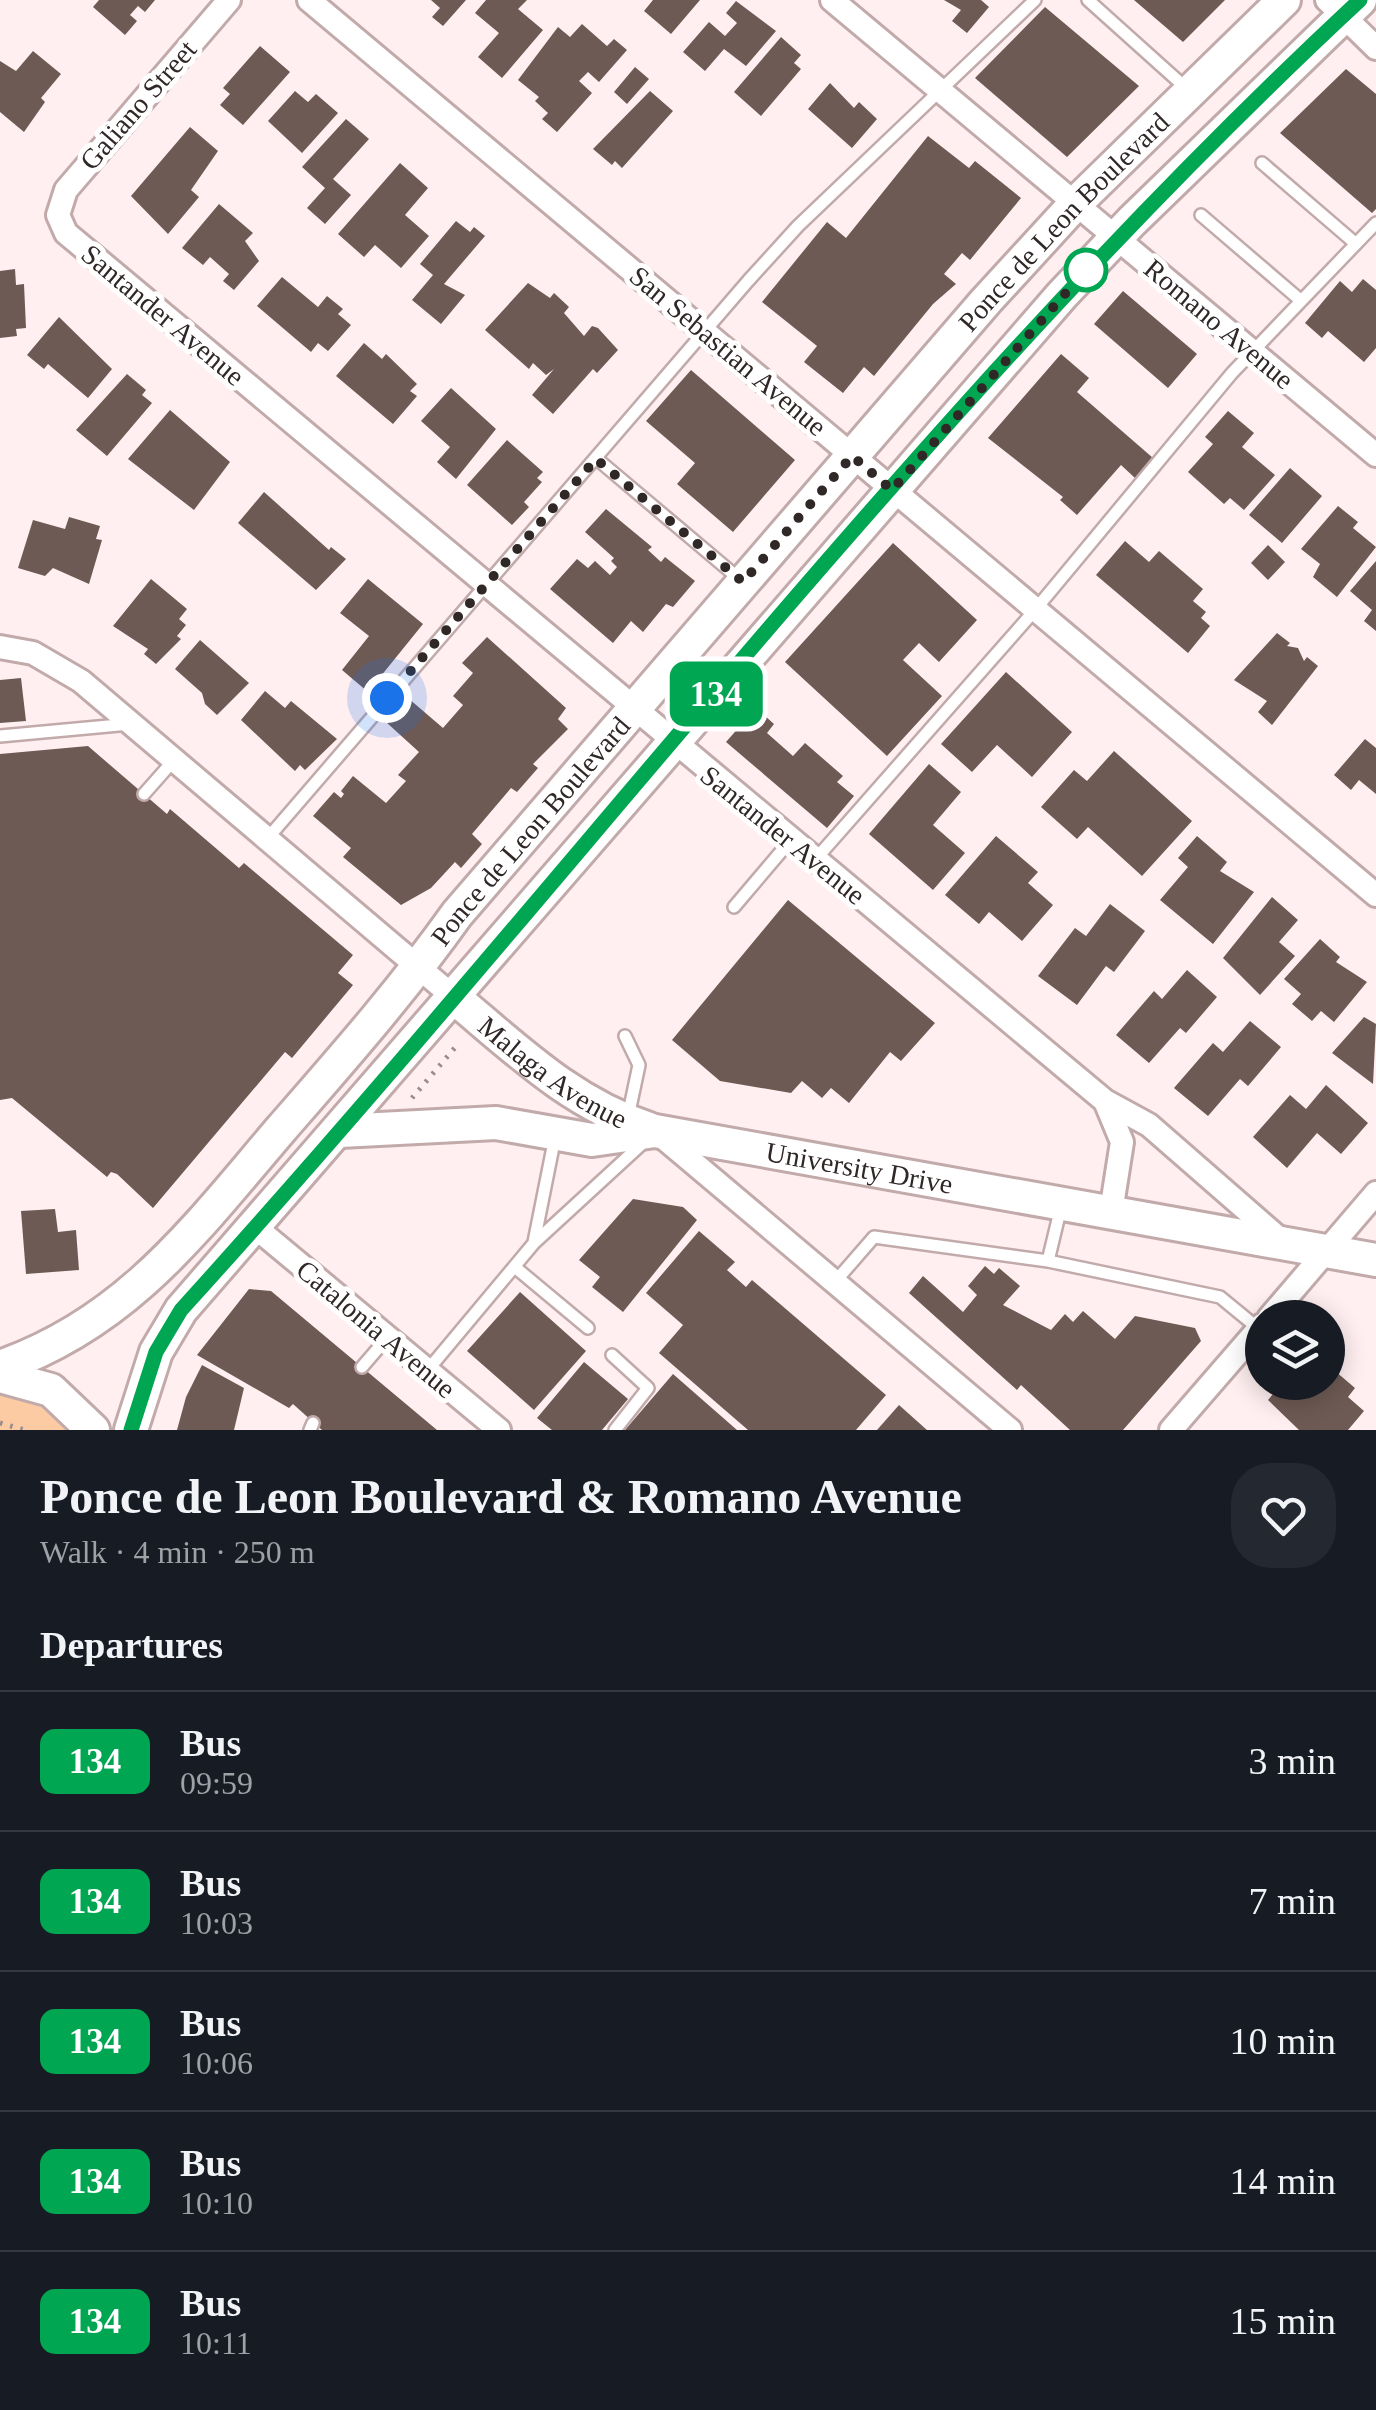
<!DOCTYPE html>
<meta charset="utf-8">
<style>
:root{--surface:#171b24;--page:#242831;--text:#f1f3f6;--muted:#9ea1a6;--line:#363941}
body{margin:0;font-family:Georgia,serif;background:var(--page);color:var(--text);height:100vh;display:flex;flex-direction:column;font-size:38px;white-space:nowrap}
*{box-sizing:border-box;margin:0}
p{font-size:32px;color:var(--muted)}
.icon{flex:none;width:55px;height:55px;fill:none;stroke:currentColor;stroke-width:2;stroke-linecap:round;stroke-linejoin:round}
.map{position:relative;height:1430px;overflow:hidden}
.details{display:flex;flex-direction:column;background:var(--surface);flex:1}
.details>*{flex:none}
.badge{padding:0 20px;border-radius:15px;font-size:35px;line-height:65px}
.controls{position:absolute;left:1245px;top:1300px;display:grid;gap:20px}
.controls a{display:grid;place-items:center;width:100px;height:100px;border-radius:50%;background:var(--surface);box-shadow:0 5px 25px #0003;font-size:50px}
.you{position:absolute;width:50px;height:50px;margin:-25px;border:8px solid #fff;border-radius:50%;background:#1a73e8;box-shadow:0 0 0 15px #1a73e833}
.map>.badge{position:absolute;translate:-50% -50%;box-shadow:0 0 0 5px #fff}
h2{padding:0 40px;font-size:38px;line-height:90px}
.round{display:grid;place-items:center;flex:none;width:105px;height:105px;border-radius:40px;background:var(--page)}
.headline{display:flex;align-items:center;justify-content:space-between;height:170px;padding:0 40px}
h1{font-size:48px;font-weight:700;line-height:75px}
ul{padding:0;list-style:none}
li{display:flex;align-items:center;gap:30px;height:140px;padding:0 40px;border-top:2px solid var(--line)}
li div{flex:1}
li b{display:block;font-size:38px}
li em{font-style:normal}
li .badge{min-width:110px;font-weight:700;text-align:center}
.map>svg:first-child{display:block}
</style>
<div class="map">
<svg width="1376" height="1430" viewBox="0 0 1376 1430">
<rect width="100%" height="100%" fill="#ffeff0"/>
<path fill="#fccba3" d="M0,1389c32,4 55,15 74,41h-74z"/>
<path fill="#6e5a54" d="M99,0h56l-10,12 -7,-6 -8,9 7,6 -12,14 -32,-28z
M431,0h35l-23,26 -11,-9 8,-9z
M486,0h41l-9,9 25,21 -41,48 -24,-21 21,-24 -24,-20z
M653,0h47l-29,34 -27,-23z
M944,0h37l8,7 -22,26 -15,-12 9,-11z
M1134,0h91l-42,42z
M736,1l40,30 -30,35 -22,-17 -19,22 -22,-19 26,-30 16,14 12,-13 -11,-10z
M1045,7l94,79 -72,71 -92,-79z
M582,24l25,22 7,-7 13,11 -28,32 -11,-10 -9,9 13,12 -35,39 -15,-13 6,-6 -13,-12 4,-4 -21,-17 40,-53 12,10z
M781,37l20,18 -7,8 7,6 -40,47 -27,-24z
M260,46l30,26 -47,53 -23,-20 10,-11 -7,-6z
M33,51l28,23 -20,24 4,4 -21,30 -24,-20v-51l16,10z
M635,67l14,12 -22,25 -13,-12z
M1346,69l30,25v115l-4,4 -92,-80z
M830,83l24,25 5,-6 18,17 -25,29 -44,-39z
M295,91l13,11 8,-8 22,19 -36,40 -34,-32z
M650,91l23,20 -51,57 -7,-7 -3,4 -19,-16z
M346,119l23,20 -36,40 18,16 -26,29 -18,-16 18,-20 -23,-21z
M190,127l28,24 -27,39 8,7 -31,37 -37,-38z
M928,136l41,32 6,-7 46,37 -51,62 -8,-7 -18,21 12,10 -23,20 -59,72 -10,-9 -21,26 -39,-31 13,-16 -55,-44 65,-80 19,16z
M400,163l28,25 -23,27 24,21 -28,32 -26,-23 -11,12 -26,-23z
M219,204l34,29 -8,8 14,20 -25,29 -11,-9 6,-7 -19,-17 -7,8 -21,-17z
M456,221l14,11 4,-5 11,9 -41,48 21,11 -24,29 -29,-24 21,-25 -13,-11z
M15,269l1,16 8,-1 2,44 -10,1 1,7 -17,2v-67z
M282,277l36,30 9,-11 16,13 -5,5 13,11 -23,26 -10,-8 -7,9 -54,-46z
M1363,279l13,11v58l-12,14 -36,-31 -6,7 -17,-15 35,-42 12,11z
M528,283l22,15 4,-5 15,14 -5,6 20,23 8,-10 6,2 20,22 -21,23 -4,-4 -40,45 -21,-19 22,-26 -8,6 -13,-12 -4,6 -44,-39z
M1123,291l74,63 -29,34 -74,-64z
M59,317l53,52 -24,29 -40,-34 -4,5 -17,-14z
M364,343l18,16 4,-5 31,30 -7,7 7,5 -24,28 -57,-48z
M1061,354l28,24 -12,14 76,66 -18,20 -14,-13 -44,50 -17,-15 3,-3 -75,-59z
M691,370l104,90 -62,72 -56,-48 18,-21 -49,-42z
M127,374l19,16 -4,5 10,8 -45,53 -31,-26z
M451,388l45,41 -40,50 -19,-17 13,-15 -29,-26z
M170,410l60,52 -36,48 -66,-51z
M1228,411l26,22 -12,14 33,28 -31,35 -14,-12 -6,6 -36,-32 25,-28 -8,-7z
M507,440l36,32 -6,6 5,4 -18,20 5,5 -17,18 -45,-40z
M1290,468l32,28 -40,47 -33,-28z
M264,492l65,58 2,-3 15,12 -30,31 -78,-67z
M1338,506l20,16 -5,6 23,19 -39,50 -24,-20 7,-13 -19,-15z
M606,509l46,38 -4,3 13,12 4,-5 30,24 -22,26 -7,-3 -23,28 -12,-11 -18,22 -63,-54 27,-30 11,9 7,-7 15,14 7,-8 -6,-6 3,-3 -29,-26z
M69,517l31,9 -4,13 6,1 -13,44 -36,-16 -8,8 -27,-8 15,-48 32,9z
M1125,541l24,21 10,-11 44,38 -10,12 13,11 -5,6 9,8 -22,27 -92,-78z
M893,543l84,77 -38,42 -20,-19 -16,17 39,36 -55,60 -102,-94z
M1268,545l17,17 -17,18 -17,-17z
M1376,561v70l-12,-10 8,-11 -22,-19z
M151,579l36,30 -8,10 7,6 -9,11 4,3 -25,25 -12,-10 4,-5 -35,-23z
M368,579l55,45 -55,68 -26,-22 27,-34 -29,-23z
M1277,633l13,10 -3,3 11,2 6,13 3,-4 11,9 -46,59 -14,-13 9,-11 -33,-21z
M487,637l79,71 -8,11 10,10 -35,35 5,4 -21,24 -6,-4 -39,46 10,10 -21,24 -6,-6 -24,26 -30,17 -58,-48 8,-9 -38,-32 21,-24 7,6 3,-4 -3,-3 12,-15 33,27 20,-22 -8,-6 21,-23 -33,-30 22,-24 35,30 20,-23 -10,-9 20,-23 -11,-10z
M200,640l49,43 -32,32 -12,-11 -3,-11 -27,-24z
M1006,672l66,60 -40,45 -35,-32 -25,27 -31,-28z
M21,678l5,43 -26,2v-43z
M265,691l20,17 6,-7 46,38 -32,31 -5,-5 -5,6 -54,-51z
M756,708l18,16 -7,9 26,23 12,-13 38,33 -6,6 17,14 -27,32 -101,-86z
M1365,739l11,9v46l-17,-14 -8,10 -17,-15z
M88,746l79,68 3,-5 69,59 5,-5 109,92 -15,18 15,12 -61,73 -7,-6 -132,156 -36,-34 -6,-2 -4,5 -95,-79 -12,2v-346z
M1114,751l78,70 -50,55 -54,-49 -11,12 -36,-32 33,-37 13,11z
M929,764l32,28 -28,33 32,28 -32,37 -64,-56z
M996,836l42,36 -10,11 25,22 -31,36 -33,-29 -10,12 -34,-29z
M1197,836l30,26 -7,9 34,21 -41,52 -53,-44 28,-33 -10,-9z
M1272,897l26,23 -19,22 16,14 -35,39 -37,-37z
M788,900l147,123 -34,38 -11,-9 -41,51 -18,-15 -9,10 -20,-17 -11,12 -71,-12 -48,-41z
M1110,904l35,27 -31,41 -8,-6 -29,39 -39,-29 37,-48 11,8z
M1320,939l20,18 -4,5 31,20 -33,40 -13,-11 -9,10 -20,-17 9,-10 -17,-15z
M1187,970l30,27 -31,36 -6,-5 -31,35 -33,-28 38,-44 8,8z
M1364,1017l12,7 -3,60 -41,-31z
M1250,1021l31,26 -33,39 -8,-7 -32,37 -34,-28 39,-45 10,9z
M1326,1085l42,38 -27,31 -24,-21 -30,35 -34,-31 37,-42 16,14z
M633,1199l50,8 14,13 -74,92 -31,-25 8,-10 -21,-17z
M55,1209l3,23 18,-2 3,40 -53,4 -5,-63z
M699,1231l36,31 -8,8 19,17 6,-7 134,115 -30,35h-108l-89,-77 24,-28 -37,-32z
M985,1266l9,8 5,-6 21,18 -17,19 48,25 14,-16 8,8 10,-11 32,28 20,-23 60,12 6,13 -78,89h-53l-49,-45 -4,5 -108,-97 14,-17 40,36 14,-17 -9,-9z
M249,1289l22,2 166,139h-115l-29,-26 -4,4 -92,-53z
M520,1292l66,59 -52,59 -67,-59z
M584,1362l44,37 -26,31h-50l-15,-12z
M202,1365l42,23 -10,42h-57l9,-33z
M1328,1365l27,23 -7,9 16,14 -16,19h-49l-31,-30 15,-18h45z
M673,1374l64,56h-112z
M899,1405l28,25h-50z"/>
<g fill="none" stroke-linecap="round" stroke-linejoin="round">
<g stroke="#c2aaab" stroke-width="16">
<path id="lane" d="M1088,0l98,88
M1262,163l93,80
M1201,215l98,84
M597,459l146,123
M0,736l130,-12
M144,794l30,-34
M267,839l481,-558 50,-55 237,-226
M814,861l221,-251 197,-237 144,-150
M734,907l56,-66
M625,1036l14,29 -11,52
M534,1242l21,-105
M1048,1261l172,36 39,32
M516,1268l72,60
M834,1283l40,-46 174,24 13,-54
M612,1355l36,33 -33,42
M362,1367l25,-29
M427,1371l107,-128 111,-102
M310,1430l3,-7"/>
</g>
<g stroke="#c2aaab" stroke-width="28">
<path id="street" d="M229,0l-163,190 -8,25 8,18 1039,868 44,24 133,116
M309,0l1067,895
M832,0l544,455
M1327,0l49,48
M0,647l33,6 48,28 375,318
M1105,1101l17,41 -11,70
M658,1133l352,297
M255,1227l244,203
M1269,1318l107,-125
M1171,1430l91,-105"/>
</g>
<g stroke="#c2aaab" stroke-width="38">
<g id="secondary">
<path id="s1" d="M456,999c62,52 115,104 193,130"/>
<path id="s2" d="M340,1131l156,-8 96,17 63,-9 721,129"/>
<path id="s3" d="M0,1367c129,-45 197,-140 282,-239 61,-70 121,-138 175,-214l529,-613 89,-97 209,-204"/>
<path d="M0,1376l51,14 42,40"/>
<path d="M131,1430l25,-78 25,-42 881,-1015 70,-74 228,-221"/>
</g>
</g>
<path stroke="#988c8c" stroke-width="5" stroke-dasharray="2.5 8" stroke-linecap="butt" d="M412,1098l46,-54
M0,1423l25,7"/>
<use href="#lane" stroke="#fff" stroke-width="11"/>
<use href="#street" stroke="#fff" stroke-width="22"/>
<use href="#secondary" stroke="#fff" stroke-width="32"/>
</g>
<g fill="none" stroke-linecap="round" stroke-linejoin="round">
<g stroke="#fff" stroke-width="22">
<path id="line" d="M131,1430l25,-78 25,-42c395,-435 748,-910 1179,-1310"/>
</g>
<use href="#line" stroke="#00a651" stroke-width="15"/>
<path stroke="#302727" stroke-width="10" stroke-dasharray="0 18" d="M387,698l209,-239 147,123 109,-126 40,34 194,-220"/>
</g>
<circle fill="#fff" stroke="#00a651" stroke-width="5" cx="1086" cy="270" r="20"/>
<g text-anchor="middle" dominant-baseline="central" stroke-width="10" stroke-linejoin="round" paint-order="stroke">
<g font-size="28" fill="#302727" stroke="#fff">
<text transform="translate(138 105) rotate(-49)">Galiano Street</text>
<text stroke="none"><textPath href="#s3" startOffset="1572">Ponce de Leon Boulevard</textPath></text>
<text transform="translate(163 315) rotate(40)">Santander Avenue</text>
<text transform="translate(1219 324) rotate(40)">Romano Avenue</text>
<text transform="translate(728 351) rotate(40)">San Sebastian Avenue</text>
<text stroke="none"><textPath href="#s3" startOffset="762">Ponce de Leon Boulevard</textPath></text>
<text transform="translate(783 835) rotate(39)">Santander Avenue</text>
<text stroke="none"><textPath href="#s1" startOffset="122">Malaga Avenue</textPath></text>
<text stroke="none"><textPath href="#s2" startOffset="525">University Drive</textPath></text>
<text transform="translate(376 1329) rotate(40)">Catalonia Avenue</text>
</g>
</g>
</svg>
<div class="controls">
<a><svg class="icon" aria-label="layers" viewBox="0 0 24 24"><path d="M12 4l9 5-9 5-9-5zM3 14l9 5 9-5"/></svg></a>
</div>
<div class="you" style="left:387px;top:698px"></div>
<b class="badge" style="left:716px;top:694px;background:#00a651;color:#fff">134</b>
</div>
<section class="details">
<div class="headline"><div><h1>Ponce de Leon Boulevard &amp; Romano Avenue</h1><p>Walk · 4 min · 250 m</p></div><a class="round"><svg class="icon" aria-label="heart" viewBox="0 0 24 24"><path d="M12 20l-8-8c-3-5 5-10 8-4 3-6 11-1 8 4z"/></svg></a></div>
<h2>Departures</h2>
<ul>
<li><span class="badge" style="background:#00a651;color:#fff">134</span><div><b>Bus</b><p>09:59</p></div><em>3 min</em></li>
<li><span class="badge" style="background:#00a651;color:#fff">134</span><div><b>Bus</b><p>10:03</p></div><em>7 min</em></li>
<li><span class="badge" style="background:#00a651;color:#fff">134</span><div><b>Bus</b><p>10:06</p></div><em>10 min</em></li>
<li><span class="badge" style="background:#00a651;color:#fff">134</span><div><b>Bus</b><p>10:10</p></div><em>14 min</em></li>
<li><span class="badge" style="background:#00a651;color:#fff">134</span><div><b>Bus</b><p>10:11</p></div><em>15 min</em></li>
</ul>
</section>
